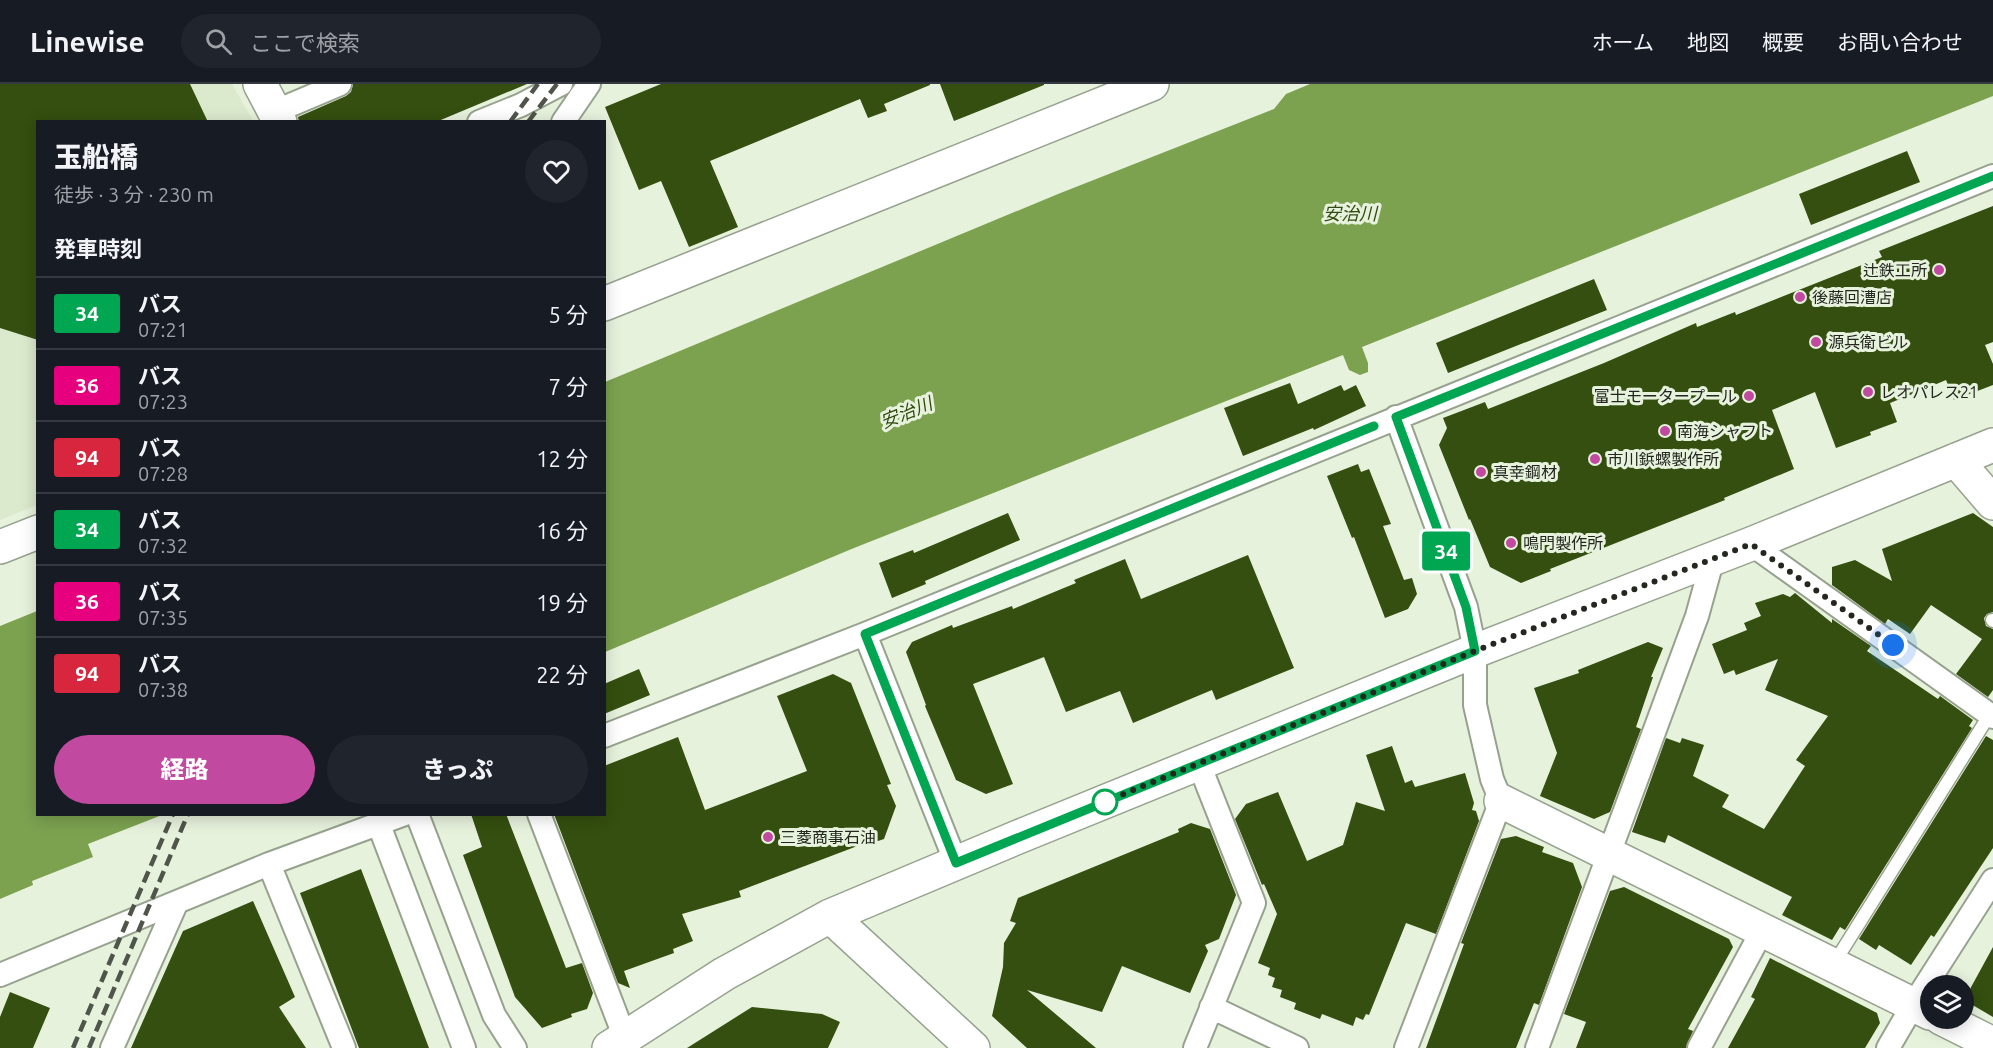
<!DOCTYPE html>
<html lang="ja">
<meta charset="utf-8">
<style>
:root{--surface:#171b24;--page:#20242c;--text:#f1f3f6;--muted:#9ea1a6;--line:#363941;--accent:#c14aa0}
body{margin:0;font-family:Ubuntu,"Noto Sans JP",sans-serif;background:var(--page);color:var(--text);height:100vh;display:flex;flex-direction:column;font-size:22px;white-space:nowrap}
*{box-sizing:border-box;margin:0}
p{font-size:20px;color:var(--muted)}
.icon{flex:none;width:33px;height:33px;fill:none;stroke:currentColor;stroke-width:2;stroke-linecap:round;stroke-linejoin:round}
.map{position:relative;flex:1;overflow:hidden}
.panel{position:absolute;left:36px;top:36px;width:570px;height:696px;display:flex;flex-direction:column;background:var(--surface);border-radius:0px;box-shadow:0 3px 15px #0003}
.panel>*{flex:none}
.badge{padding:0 12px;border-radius:4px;font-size:21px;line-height:39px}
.controls{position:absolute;left:1920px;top:891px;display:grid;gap:12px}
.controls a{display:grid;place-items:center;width:54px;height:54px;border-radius:50%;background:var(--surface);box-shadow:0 3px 15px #0003;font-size:30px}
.you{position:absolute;width:30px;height:30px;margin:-15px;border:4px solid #fff;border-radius:50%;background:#1a73e8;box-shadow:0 0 0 9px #1a73e833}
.map>.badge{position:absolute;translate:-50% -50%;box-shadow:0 0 0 3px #fff}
h2{padding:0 18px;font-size:22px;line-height:54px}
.round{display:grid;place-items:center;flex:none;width:63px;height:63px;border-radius:32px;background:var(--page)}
.overview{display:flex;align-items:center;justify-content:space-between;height:102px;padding:0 18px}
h1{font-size:28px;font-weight:800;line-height:45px}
.button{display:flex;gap:12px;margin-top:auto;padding:12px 18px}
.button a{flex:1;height:69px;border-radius:36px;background:var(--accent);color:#fff;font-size:24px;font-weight:800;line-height:69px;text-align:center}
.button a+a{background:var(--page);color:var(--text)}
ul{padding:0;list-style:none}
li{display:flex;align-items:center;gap:18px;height:72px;padding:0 18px;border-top:2px solid var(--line)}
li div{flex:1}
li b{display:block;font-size:22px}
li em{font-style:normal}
li .badge{min-width:66px;font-weight:700;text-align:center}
header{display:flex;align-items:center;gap:36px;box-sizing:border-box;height:84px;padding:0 30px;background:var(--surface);border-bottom:2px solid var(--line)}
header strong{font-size:28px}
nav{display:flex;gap:33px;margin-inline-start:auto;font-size:21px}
.search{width:420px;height:54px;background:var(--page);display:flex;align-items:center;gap:15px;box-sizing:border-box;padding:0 21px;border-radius:33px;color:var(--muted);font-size:22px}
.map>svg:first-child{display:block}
</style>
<header>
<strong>Linewise</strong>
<div class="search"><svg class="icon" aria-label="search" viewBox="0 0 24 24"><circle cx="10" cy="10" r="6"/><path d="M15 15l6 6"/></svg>ここで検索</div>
<nav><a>ホーム</a><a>地図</a><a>概要</a><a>お問い合わせ</a></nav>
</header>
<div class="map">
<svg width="1993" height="964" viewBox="0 0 1993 964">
<rect width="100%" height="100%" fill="#e7f2dd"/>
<path fill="#dbe9cd" d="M0,0h232l21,37 -215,1 -1,383 -37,15z"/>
<path fill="#7ca250" d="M1310,0h683v12l-631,251 6,16v9l-8,3 -11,-5 -6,-15 -489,193 -249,104v-270l453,-188 216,-85 12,-15z
M37,527l1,203 124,1 -74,29 5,13 -61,24 1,4 -33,14v-273z"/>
<path fill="#344f0f" d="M0,0h190l18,38h-170v218l-38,-12z
M353,0h174l-91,38h-137l-1,-5 48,-21 5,-4z
M661,0h269v1l-46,19 3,7 -19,7 -8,-19 -150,62 28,66 -49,20 -28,-66 -22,9 -34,-83z
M940,0h104v1l-90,36z
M1907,67l13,31 -109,43 -12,-31z
M1993,122v136l-8,3 8,19v21l-39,15 -8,-20 -26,11 -30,12 7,19 -27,10 1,3 -35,13 -21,-56 -43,18 22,59 -70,29 1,2 -175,69 1,2 -30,12 -31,-16 -20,-48 -1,1 -30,-75 8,-17 -4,-10 42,-16 3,7 116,-46 92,-40 1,4 38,-15 1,3 146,-58 -3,-6z
M1594,195l13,31 -159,63 -12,-30z
M1290,299l8,21 43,-19 3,6 12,-6 10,21 -52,24 -1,-2 -70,28 -19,-48z
M1358,380l3,8 8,-3 22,55 -8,2 21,54 8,-2 5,16 -9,15 -23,9 -31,-81 -2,1 -25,-62z
M1008,429l12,27 -95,41 1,3 -34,14 -13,-35 34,-13 1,3z
M1973,429l20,14v85l-6,2 -3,4 2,8 7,3v61l-5,7 -32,-23 26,-35 -51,-34 -21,29 -22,-15 -3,5 -53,-39v-18l23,-7 37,21 -10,-32z
M1248,471l46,113 -78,32 -4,-10 -79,33 -13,-32 -54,21 -22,-55 -71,27 40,100 -27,10 -30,-14 -31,-74 1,-1 -20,-53 6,-10 40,-17 1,3 59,-22 1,3 63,-26 -2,-3 51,-21 16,40z
M1795,509l37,30v-4l39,27 -4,5 71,48 2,-3 33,24 -4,6 3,2 -127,202 -5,-3 -8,13 -50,-25 10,-18 -124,-62 -3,8 -33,-11 34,-94 14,5 2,-5 22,7 -11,31 36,19 -7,12 42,22 41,-63 -9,-6 32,-44 -63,-26 13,-31 -42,16 -2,-5 -10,4 -12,-30 35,-14 -3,-7 17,-7 -6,-13 28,-9 7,3z
M1648,558l15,6 -12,29h2l-17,50 5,2 -31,83 -16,7 -54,-23 17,-43 -23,-65 45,-15 -1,-3z
M639,585l11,26 -46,19v-30z
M833,590l18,9 40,101 -4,1 9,21 -12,33 -15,5 -1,-2 -129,49 2,6 -59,17 11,27 -20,8 1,4 -50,18 6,17 -12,-5 -64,-169h50v-48l74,-29 27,73 102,-39 -30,-75z
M1986,652l7,4v108l-59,89 -3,-2 -20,30 -32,-20 -3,5 -17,-11z
M1392,662l13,37 7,-3 3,7 50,-14 9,30 -2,7 4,1 3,10 -43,113 -30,-11 -37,92 -3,-1 -3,6 -7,-3 -3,9 -31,-12 -2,5 -26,-10 2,-6 -16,-6 2,-7 -10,-3 3,-9 -7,-3 2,-7 -12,-5 19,-49 -13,-30 -2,1 -27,-66 11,-15 32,-12 29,69 36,-16 13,-43 29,9 -19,-56z
M471,730h35l60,154 16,-5 11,30 -6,16 -16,5 1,3 -30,11 -27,-31 -52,-142 19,-8z
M1191,739l19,6 26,66 -17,44 -14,6 3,6 -18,42 -68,-27 -20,46 -75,-22 69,58h-69l-35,-32 11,-49 1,-24 12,-20 -6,-2 8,-23 161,-66 -1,-3z
M1516,752l28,11 -2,5 31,11 9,24 -43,118 -5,-2 -18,45h-90l38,-104 -3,-1 40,-104z
M361,785l68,179h-70l-59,-155z
M1624,803l105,52 4,8 -45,82 5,2 -7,17h-110l10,-26 -22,-8 46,-123z
M253,817l42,96 -16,10 27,41h-175l52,-117z
M1993,863v70l-29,-17z
M1770,874l107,55 3,10 -15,25h-137l27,-49 -4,-2z
M10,908l40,16 -17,40h-33v-31z
M752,923l70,7 18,8 -12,26h-141z"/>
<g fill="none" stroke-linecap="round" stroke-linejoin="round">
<g stroke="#97a28e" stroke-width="15">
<path id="lane" d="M1992,536l1,1
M1833,881l157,-251"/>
</g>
<g stroke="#97a28e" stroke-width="26">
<path id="street" d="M274,28l66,-28
M479,38l42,-17 40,-21
M563,38l26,-38
M1396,333l70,190 9,44v54l17,74 9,22 -95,247
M1751,460l242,173
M865,550l91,229
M604,652l261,-102 1128,-458
M417,730l77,201 21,33
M539,730l86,224
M379,741l85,223
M269,780l75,184
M0,891l269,-111 136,-50
M1211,923l86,41
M112,964l64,-144
M1195,964l59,-145 -55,-139
M1537,964l160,-432 16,-58
M1699,964l63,-117
M1888,964l25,-43 80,-125"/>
</g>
<g stroke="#97a28e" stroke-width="36">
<path id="secondary" d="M260,0l20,38
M604,220l548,-220
M1956,376l37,43
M0,463l38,-15
M1501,717l429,212
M830,832l143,132
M1941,934l52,26
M609,964l115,-74 106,-58 188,-79 457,-186 276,-107 242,-99"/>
</g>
<use href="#lane" stroke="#fff" stroke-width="12"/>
<use href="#street" stroke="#fff" stroke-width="22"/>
<use href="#secondary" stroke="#fff" stroke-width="33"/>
<path stroke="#4f554a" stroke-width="4.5" stroke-dasharray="12 6" stroke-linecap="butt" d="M510,38l28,-38
M528,38l29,-38
M73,964l100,-234
M89,964l99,-234"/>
</g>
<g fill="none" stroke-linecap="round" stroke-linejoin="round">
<g stroke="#fff" stroke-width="14">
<path id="line" d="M1374,342l-509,208 91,229 519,-212 -9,-44 -70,-190 597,-241"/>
</g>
<use href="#line" stroke="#00a651" stroke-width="9"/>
<path stroke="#232720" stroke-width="6" stroke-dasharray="0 10.8" d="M1105,718l-6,2 376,-153 276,-107 142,101"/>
</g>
<g fill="#c14aa0" stroke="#e7f2dd" stroke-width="2">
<circle cx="1939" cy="186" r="6"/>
<circle cx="1800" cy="213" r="6"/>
<circle cx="1816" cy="258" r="6"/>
<circle cx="1868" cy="308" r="6"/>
<circle cx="1749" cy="312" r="6"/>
<circle cx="1665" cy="347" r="6"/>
<circle cx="1595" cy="375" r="6"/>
<circle cx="1481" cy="388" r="6"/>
<circle cx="1511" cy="459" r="6"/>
<circle cx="768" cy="753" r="6"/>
</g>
<circle fill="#fff" stroke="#00a651" stroke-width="3" cx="1105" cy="718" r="12"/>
<g text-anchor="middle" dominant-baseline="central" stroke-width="6" stroke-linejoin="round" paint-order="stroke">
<g font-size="16" fill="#232720" stroke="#e7f2dd" text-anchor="start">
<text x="1927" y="186" text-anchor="end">辻鉄工所</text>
<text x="1812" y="213">後藤回漕店</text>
<text x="1828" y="258">源兵衛ビル</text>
<text x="1880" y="308">レオパレス21</text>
<text x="1737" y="312" text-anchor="end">富士モータープール</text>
<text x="1677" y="347">南海シャフト</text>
<text x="1607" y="375">市川鋲螺製作所</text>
<text x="1493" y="388">真幸鋼材</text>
<text x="1523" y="459">鳴門製作所</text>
<text x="780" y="753">三菱商事石油</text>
</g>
<g font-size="18" font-style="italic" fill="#324b10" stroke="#e7f2dd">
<text x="1350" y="129">安治川</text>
<text transform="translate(906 328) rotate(-22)">安治川</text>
</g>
</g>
</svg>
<div class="controls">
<a><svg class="icon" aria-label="layers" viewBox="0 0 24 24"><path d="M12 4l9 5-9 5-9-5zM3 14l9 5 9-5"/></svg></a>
</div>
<div class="you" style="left:1893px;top:561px"></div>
<b class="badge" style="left:1446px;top:467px;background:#00a651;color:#fff">34</b>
<section class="panel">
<div class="overview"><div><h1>玉船橋</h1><p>徒歩 · 3 分 · 230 m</p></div><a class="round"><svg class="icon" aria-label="heart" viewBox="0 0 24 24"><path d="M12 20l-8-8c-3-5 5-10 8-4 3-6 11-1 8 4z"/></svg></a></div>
<h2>発車時刻</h2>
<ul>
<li><span class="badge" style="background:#00a651;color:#fff">34</span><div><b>バス</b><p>07:21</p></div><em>5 分</em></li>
<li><span class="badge" style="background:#e6007e;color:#fff">36</span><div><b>バス</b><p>07:23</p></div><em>7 分</em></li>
<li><span class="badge" style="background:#d7263d;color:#fff">94</span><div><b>バス</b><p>07:28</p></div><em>12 分</em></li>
<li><span class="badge" style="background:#00a651;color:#fff">34</span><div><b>バス</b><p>07:32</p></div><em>16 分</em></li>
<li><span class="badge" style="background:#e6007e;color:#fff">36</span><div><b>バス</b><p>07:35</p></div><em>19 分</em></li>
<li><span class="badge" style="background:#d7263d;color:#fff">94</span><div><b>バス</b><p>07:38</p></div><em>22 分</em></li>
</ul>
<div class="button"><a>経路</a><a>きっぷ</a></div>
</section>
</div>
